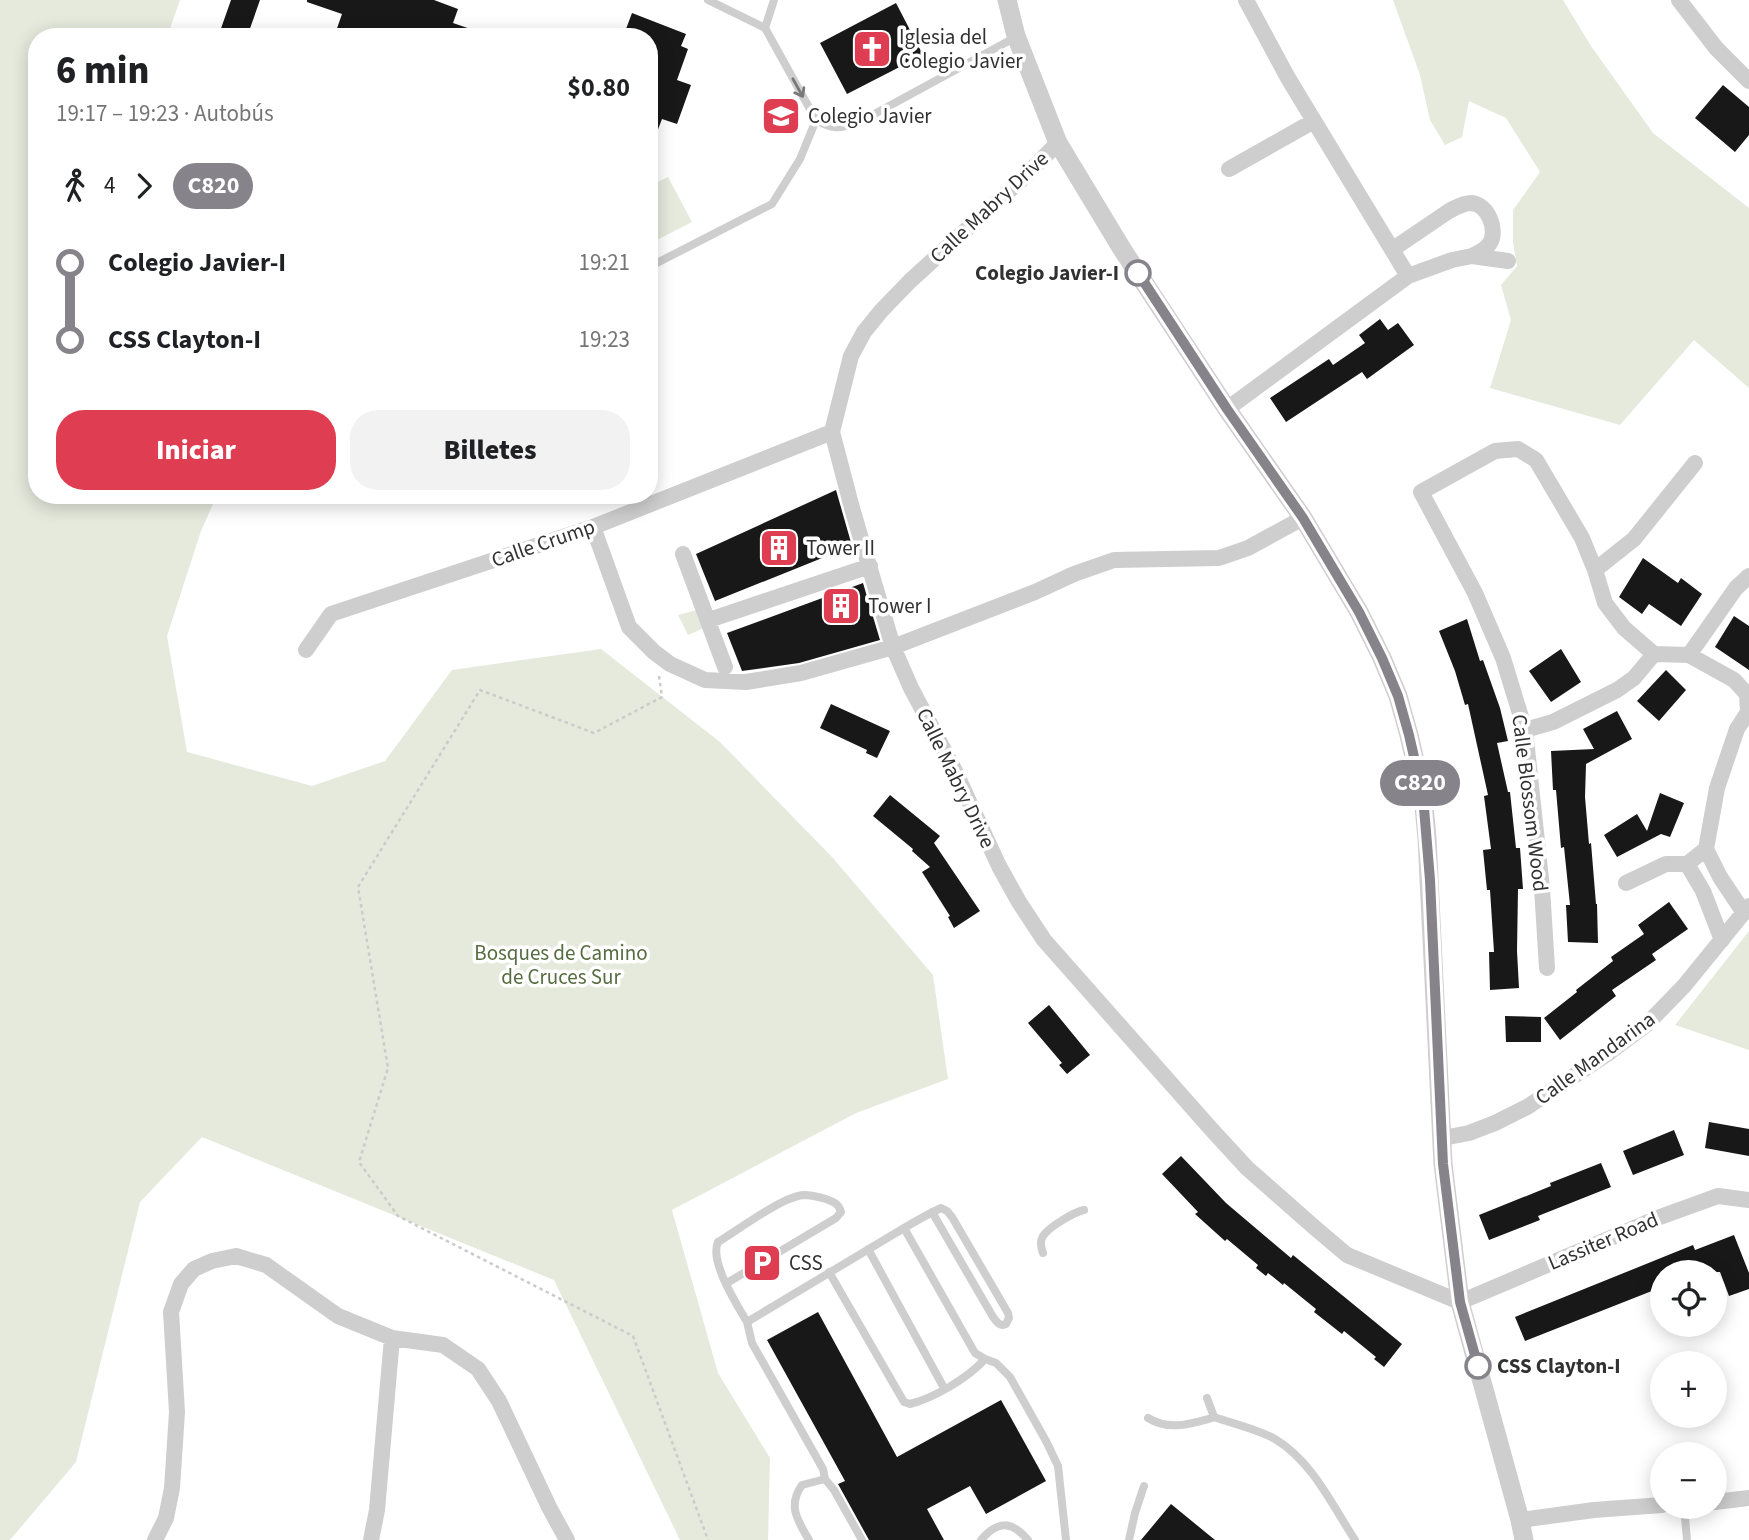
<!DOCTYPE html>
<html lang="es">
<meta charset="utf-8">
<style>
:root{--surface:#fff;--page:#f2f2f2;--text:#202124;--muted:#757577;--accent:#df3d52}
body{margin:0;font-family:"Source Sans 3",sans-serif;background:var(--page);color:var(--text);height:100vh;display:flex;flex-direction:column;font-size:26px;white-space:nowrap}
*{box-sizing:border-box;margin:0}
p{font-size:23px;color:var(--muted)}
.icon{flex:none;width:38px;height:38px;fill:none;stroke:currentColor;stroke-width:2;stroke-linecap:round;stroke-linejoin:round}
.map{position:relative;flex:1;overflow:hidden}
.sheet{position:absolute;left:28px;top:28px;width:630px;height:476px;display:flex;flex-direction:column;background:var(--surface);border-radius:28px;box-shadow:0 4px 18px #0003}
.sheet>*{flex:none}
.badge{padding:0 14px;border-radius:23px;font-size:24px;line-height:46px}
.controls{position:absolute;left:1650px;top:1260px;display:grid;gap:14px}
.controls a{display:grid;place-items:center;width:77px;height:77px;border-radius:50%;background:var(--surface);box-shadow:0 4px 18px #0003;font-size:35px}
.map>.badge{position:absolute;translate:-50% -50%;box-shadow:0 0 0 4px #fff}
.legs{display:flex;align-items:center;gap:10px;height:77px;padding:0 28px;font-size:23px}
.legs p{margin-inline-start:auto}
.summary{display:flex;align-items:center;justify-content:space-between;height:119px;padding:0 28px}
h1{font-size:38px;font-weight:800;line-height:52px}
.action{display:flex;gap:14px;margin-top:auto;padding:14px 28px}
.action a{flex:1;height:80px;border-radius:28px;background:var(--accent);color:#fff;font-size:28px;font-weight:800;line-height:80px;text-align:center}
.action a+a{background:var(--page);color:var(--text)}
ul{padding:0 28px;list-style:none}
li{display:flex;align-items:center;gap:24px;height:77px;font-size:26px}
li i{display:grid;place-items:center;width:10px;height:100%;margin:0 9px;background:currentColor}
li i::after{content:'';width:18px;height:18px;margin:-9px;border:5px solid;border-radius:50%;background:var(--surface)}
li p{margin-inline-start:auto}
li:first-child i{background:linear-gradient(#0000 50%,currentColor 0)}
li:last-child i{background:linear-gradient(currentColor 50%,#0000 0)}
.map>svg:first-child{display:block}
</style>
<div class="map">
<svg width="1749" height="1540" viewBox="0 0 1749 1540">
<rect width="100%" height="100%" fill="#fff"/>
<path fill="#e5eadd" d="M0,0h180l-13,37h-130v458h180l-16,36 -34,105 20,116 125,34 73,-25 67,-91 149,-21 119,93 112,115 101,118 15,104 -92,34 -184,97 46,163 52,85 -2,82h-88l-126,-260 -352,-143 -62,65 -64,260 -66,78h-10z
M1393,0h170l28,46 62,87 96,75v180l-55,-48 -74,85 -130,-37 21,-68 -10,-35 16,-19 -4,-24v-32l27,-38 -34,-54 -37,-17 -7,36 -17,8 -15,-25 -10,-45z
M668,177l24,45 -43,22v-58z
M704,608l7,17 -23,10 -10,-20z
M1749,931v119l-74,-25z"/>
<path fill="#181818" d="M231,0h29l-13,37h-29z
M307,0h127l24,9 -5,14 35,12 -1,2h-153l8,-23 -35,-12z
M896,3l27,52 -76,39 -27,-51z
M632,13l54,21 -5,12 7,3 -11,31 14,5 -14,39 -15,-5 -12,31 -1,-66 5,-12 -5,-1v-34h-26z
M1723,85l26,22v28l-14,17 -40,-34z
M1380,319l8,11 10,-7 16,22 -47,34 -5,-7 -76,50 -16,-24 59,-39 4,6 32,-22 -6,-8z
M836,490l16,56 -137,55 -19,-47z
M1643,558l35,25 3,-5 21,16 -21,32 -32,-22 -7,10 -23,-17z
M863,583l17,57 -81,23 -57,8 -15,-38z
M1734,616l15,10v44l-34,-23z
M1467,619l13,42 3,-1 17,48 8,33 -11,2 11,49h2l6,56h4l3,41h-5l-1,62 2,37 -29,2 -1,-38h5l-4,-62h-3l-4,-40 8,-1 -7,-53 4,-1 -20,-91 -3,1 -10,-34 -16,-40z
M1561,649l20,33 -30,20 -22,-31z
M1666,670l20,20 -27,31 -22,-20z
M831,704l59,27 -13,27 -11,-5 1,-3 -47,-22z
M1617,711l15,28 -46,25 -1,33 4,47 2,-1 5,61h1l1,39 -30,-1 -2,-37h4l-6,-58 -3,1 -5,-58h-3l-2,-39 43,-2 -11,-20z
M1660,793l24,10 -14,34 -9,-3 -44,23 -13,-22 33,-21 10,17z
M890,795l50,41 -6,7 46,68 -26,17 -6,-11 2,-1 -28,-44 8,-5 -18,-16 1,-2 -40,-33z
M1669,902l19,27 -36,25 4,6 -44,30 4,6 -56,44 -16,-22 33,-26 -1,-2 37,-29 -2,-4 33,-23 -6,-9z
M1049,1005l41,50 -23,19 -8,-9 3,-2 -34,-40z
M1505,1016l36,1v25h-35z
M1709,1122l40,7v27l-44,-8z
M1674,1130l10,25 -51,20 -10,-24z
M1181,1156l45,47 65,55 2,-3 109,89 -18,23 -10,-8 2,-2 -32,-26 -2,3 -28,-22 2,-3 -32,-26 -1,2 -15,-12 -2,3 -10,-8 2,-3 -31,-26 -2,2 -30,-27 3,-2 -36,-38z
M1601,1163l10,24 -73,29 2,4 -51,20 -10,-25 72,-29 -1,-3z
M1734,1235l15,38v16l-20,7 -9,-24h-58v15l-137,54 -10,-24 178,-72 2,5z
M818,1312l79,145 104,-57 45,81 -60,33 -16,-28 -43,23 17,31h-75l-31,-56 7,-3 -78,-141z
M1171,1504l44,36h-74z"/>
<g fill="none" stroke-linecap="round" stroke-linejoin="round">
<path stroke="#cbcbcb" stroke-width="2.5" stroke-dasharray="3.5 3.5" stroke-linecap="butt" d="M659,676l3,21 -68,36 -114,-43 -122,197 30,181 -29,94 39,54 235,120 75,204"/>
<path stroke="#cecece" stroke-width="8" d="M708,0l57,28 51,92c16,9 22,9 40,4l160,-87
M765,28l9,-28
M649,267l123,-63 28,-45 16,-39
M904,1228c12,-7 24,-14 37,-20l6,3 5,6 56,96 1,5 -3,6c-6,3 -9,-2 -13,-7l-61,-105
M868,1249l76,139
M1043,1253c-2,-5 -3,-12 0,-17 6,-9 31,-24 41,-26
M829,1272l75,130 6,2c24,-6 58,-26 75,-45
M727,1283l109,-65 5,-6c-2,-8 -7,-10 -15,-13 -7,-2 -15,-4 -22,-4 -21,1 -66,35 -86,47 -9,19 19,63 29,80
M1214,1417c20,7 43,12 61,22 37,22 57,66 80,101
M1148,1418c21,13 42,6 64,0l2,-1 -7,-19
M1684,1507l3,33
M809,1540c-11,-19 -22,-34 -7,-55l23,-6
M862,1540l-28,-50 -9,-11 -2,-10 -71,-126 -5,-21 157,-94 71,125 10,6 11,4 14,14 36,64 12,25 8,74
M981,1540c16,-19 30,-20 47,0
M1129,1540l6,-27 9,-27"/>
<path stroke="#cecece" stroke-width="16" d="M1246,0l42,78 120,198
M1679,0l37,48 33,33
M1058,143l-36,36 -112,102 -29,30 -17,21 -13,24 -19,76 20,76 41,139 18,41 44,83 44,95 20,36 25,38 168,190 35,38 67,59 33,28 113,47 200,-85 58,-21 31,4
M1229,169l85,-48
M1393,249l56,-38c6,-3 14,-8 22,-8 17,1 27,27 19,40 -4,7 -12,10 -18,13
M1227,409l181,-133 44,-16 20,-4 36,5
M593,527l36,100 25,25 16,12 35,16 41,2 55,-9 92,-26 142,-55 39,-18 40,-14 105,-2 29,-10 55,-30
M683,554l42,113
M1595,570l39,-31 61,-76
M709,620l161,-54
M306,650l25,-36 262,-87 239,-95
M1654,654l35,1 45,25 13,14 1,18 -11,17 -20,59 -11,61 -19,15
M1689,655l47,-67 13,-12
M1525,730l28,-8 64,-32 17,-12 20,-24
M1706,849l14,28 24,36
M1687,864l16,27 19,49
M1626,883l40,-19h21
M1547,968l-5,-80 -17,-158 -22,-72 -28,-65 -54,-101 74,-41 23,-2 18,11 46,78 13,32 10,33 19,25 30,26
M1443,1138l26,-5 26,-10 32,-16 80,-53 40,-30 37,-38 65,-80
M1715,1502l34,-4
M1520,1520l74,-10 68,-5
M155,1540l11,-22 6,-30 5,-76 -6,-100 10,-28 13,-15 18,-8 24,-5 30,9 72,51 54,22 51,7 35,24 21,32 50,106 18,33
M371,1540l6,-30 15,-172"/>
<path stroke="#cecece" stroke-width="19" d="M1007,0l9,36 42,107 64,106 105,160 76,109 56,94 23,46 16,38 11,39 14,61 4,42 16,326 17,138 60,218 4,20"/>
</g>
<defs><path id="oneway-shaft" d="M-6 0H5M1.5-3L5.5 0L1.5 3" fill="none" stroke-width="1.6" stroke-linecap="round" stroke-linejoin="round" transform="scale(1.75)"/></defs>
<use stroke="#787878" href="#oneway-shaft" transform="translate(798 88) rotate(61)"/>
<g fill="none" stroke-linecap="round" stroke-linejoin="round">
<g stroke="#fff" stroke-width="16">
<path id="line-1" d="M1138,273l89,136 76,109 56,94 23,46 16,38 11,39 14,61 7,84 13,284 17,138 18,64"/>
</g>
<use href="#line-1" stroke="#87838a" stroke-width="10"/>
</g>
<defs>
<g id="church-square" transform="scale(2.0125)"><rect x="-9" y="-9" width="18" height="18" rx="4" fill="#df3d52" stroke="#fff"/><path d="M-1.2-6h2.4v3.5h3.3v2.4h-3.3V6h-2.4V-.1h-3.3v-2.4h3.3Z" fill="#fff"/></g>
<g id="school-square" transform="scale(2.0125)"><rect x="-9" y="-9" width="18" height="18" rx="4" fill="#df3d52" stroke="#fff"/><path d="M0-5L7-2L0 1L-7-2ZM-4 1L0 2.5L4 1V4Q0 6-4 4Z" fill="#fff"/></g>
<g id="building-square" transform="scale(2.0125)"><rect x="-9" y="-9" width="18" height="18" rx="4" fill="#df3d52" stroke="#fff"/><path d="M-4-6H4V6H1V3H-1V6H-4ZM-2.5-4.3h1.7v1.8h-1.7ZM.8-4.3h1.7v1.8H.8ZM-2.5-1h1.7V.8h-1.7ZM.8-1h1.7V.8H.8Z" fill="#fff"/></g>
<g id="parking-square" transform="scale(2.0125)"><rect x="-9" y="-9" width="18" height="18" rx="4" fill="#df3d52" stroke="#fff"/><path d="M-3.5-5.5H1a3.5 3.5 0 0 1 0 7H-1V5.5H-3.5ZM-1-3.4V-.6H.8a1.4 1.4 0 0 0 0-2.8Z" fill="#fff"/></g>
</defs>
<g fill-rule="evenodd">
<use href="#church-square" x="872" y="49"/>
<use href="#school-square" x="781" y="116"/>
<use href="#building-square" x="779" y="548"/>
<use href="#building-square" x="841" y="606"/>
<use href="#parking-square" x="762" y="1263"/>
</g>
<g fill="#fff" stroke="#87838a" stroke-width="3.5">
<circle cx="1138" cy="273" r="12"/>
<circle cx="1478" cy="1366" r="12"/>
</g>
<g text-anchor="middle" dominant-baseline="central" stroke-width="7" stroke-linejoin="round" paint-order="stroke">
<g font-size="21" fill="#313131" stroke="#fff" text-anchor="start">
<text x="899" y="37">Iglesia del<tspan x="899" dy="24">Colegio Javier</tspan></text>
<text x="808" y="116">Colegio Javier</text>
<text x="806" y="548">Tower II</text>
<text x="868" y="606">Tower I</text>
<text x="789" y="1263">CSS</text>
</g>
<g font-size="21" fill="#313131" stroke="#fff">
<text transform="translate(989 207) rotate(-43)">Calle Mabry Drive</text>
<text transform="translate(543 543) rotate(-19)">Calle Crump</text>
<text transform="translate(956 778) rotate(64)">Calle Mabry Drive</text>
<text transform="translate(1530 803) rotate(83)">Calle Blossom Wood</text>
<text transform="translate(1595 1058) rotate(-36)">Calle Mandarina</text>
<text transform="translate(1603 1241) rotate(-23)">Lassiter Road</text>
</g>
<g font-size="21" font-weight="bold" fill="#313131" stroke="#fff" text-anchor="end">
<text x="1119" y="273">Colegio Javier-I</text>
<text x="1497" y="1366" text-anchor="start">CSS Clayton-I</text>
</g>
<g font-size="21" fill="#576c40" stroke="#fff">
<text x="561" y="953">Bosques de Camino<tspan x="561" dy="24">de Cruces Sur</tspan></text>
</g>
</g>
</svg>
<div class="controls">
<a><svg class="icon" aria-label="locate" viewBox="0 0 24 24"><circle cx="12" cy="12" r="6"/><path d="M12 2v4M12 18v4M2 12h4M18 12h4"/></svg></a>
<a>+</a>
<a>−</a>
</div>
<b class="badge" style="left:1420px;top:783px;background:#87838a;color:#fff">C820</b>
<section class="sheet">
<div class="summary"><div><h1>6 min</h1><p>19:17 – 19:23 · Autobús</p></div><b>$0.80</b></div>
<div class="legs"><svg class="icon" aria-label="walk" viewBox="0 0 24 24"><circle cx="13" cy="4" r="2"/><path d="M13 8l-2 6 4 7M11 14l-3 7M7 12l3-4h3l4 4"/></svg>4<svg class="icon" aria-label="forward" viewBox="0 0 24 24"><path d="M9 5l7 7-7 7"/></svg><b class="badge" style="background:#87838a;color:#fff">C820</b></div>
<ul>
<li><i style="color:#87838a"></i><b>Colegio Javier-I</b><p>19:21</p></li>
<li><i style="color:#87838a"></i><b>CSS Clayton-I</b><p>19:23</p></li>
</ul>
<div class="action"><a>Iniciar</a><a>Billetes</a></div>
</section>
</div>
